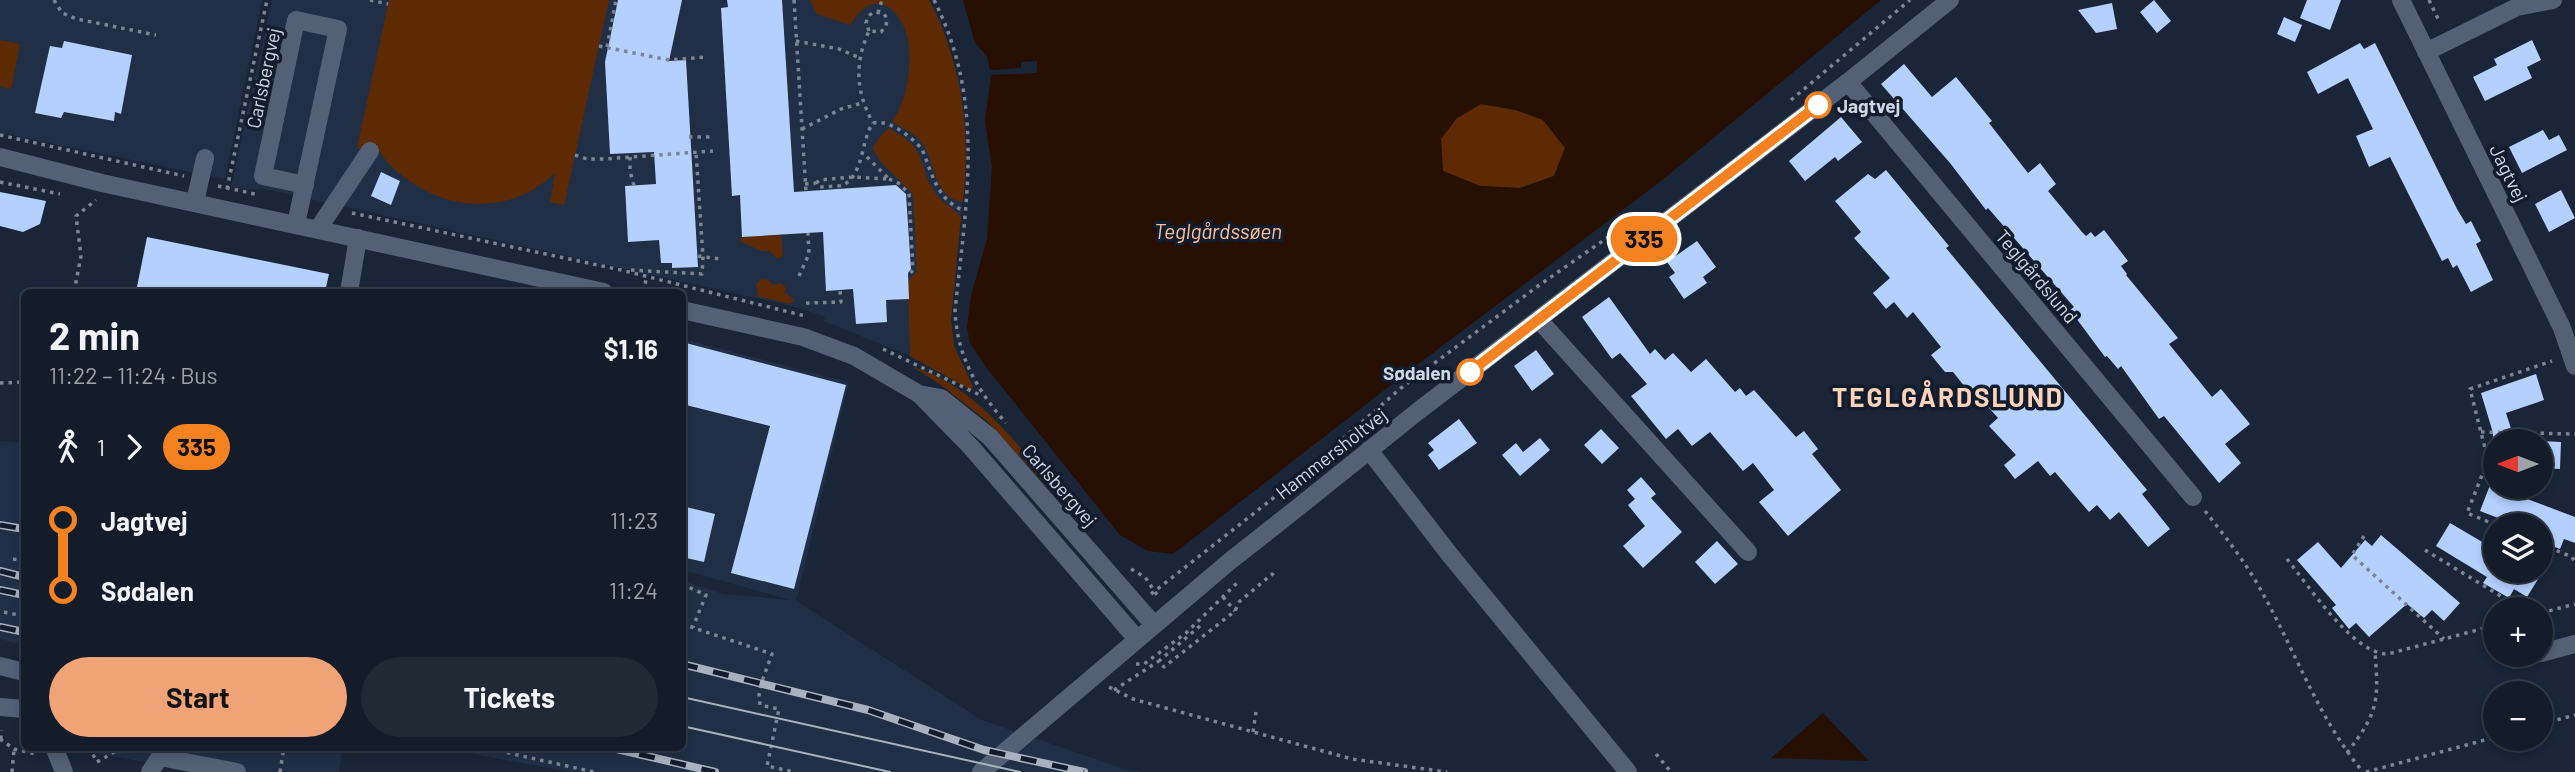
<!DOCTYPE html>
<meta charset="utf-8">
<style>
:root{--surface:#141c29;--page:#212935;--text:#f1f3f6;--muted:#9da1a8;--line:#333a46;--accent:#efa376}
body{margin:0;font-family:Barlow,sans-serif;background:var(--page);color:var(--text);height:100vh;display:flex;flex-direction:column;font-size:26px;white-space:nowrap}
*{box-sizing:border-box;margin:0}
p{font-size:23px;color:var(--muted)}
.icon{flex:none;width:38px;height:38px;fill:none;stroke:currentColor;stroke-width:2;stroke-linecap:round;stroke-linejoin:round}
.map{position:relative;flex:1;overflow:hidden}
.side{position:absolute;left:21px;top:289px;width:665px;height:462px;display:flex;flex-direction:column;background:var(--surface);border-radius:10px;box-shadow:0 4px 10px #0003,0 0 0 2px var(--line)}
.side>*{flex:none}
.badge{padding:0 14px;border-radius:23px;font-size:24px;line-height:46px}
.needle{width:46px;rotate:270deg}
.buttons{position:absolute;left:2483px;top:429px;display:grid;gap:14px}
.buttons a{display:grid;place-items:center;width:70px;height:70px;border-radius:50%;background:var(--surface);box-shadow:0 4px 10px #0003,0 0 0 2px var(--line);font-size:35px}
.map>.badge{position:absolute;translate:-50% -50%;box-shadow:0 0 0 4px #fff}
.legs{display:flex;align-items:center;gap:10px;height:77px;padding:0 28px;font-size:23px}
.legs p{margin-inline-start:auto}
.headline{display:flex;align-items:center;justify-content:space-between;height:119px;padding:0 28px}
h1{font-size:38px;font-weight:700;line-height:52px}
.primary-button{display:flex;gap:14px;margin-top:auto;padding:14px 28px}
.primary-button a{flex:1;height:80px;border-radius:42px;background:var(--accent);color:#111;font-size:28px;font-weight:700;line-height:80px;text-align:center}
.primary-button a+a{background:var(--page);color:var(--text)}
ul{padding:0 28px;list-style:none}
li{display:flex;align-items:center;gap:24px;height:70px;font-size:26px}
li i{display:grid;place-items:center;width:10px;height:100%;margin:0 9px;background:currentColor}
li i::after{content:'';width:18px;height:18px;margin:-9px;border:5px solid;border-radius:50%;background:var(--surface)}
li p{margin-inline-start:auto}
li:first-child i{background:linear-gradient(#0000 50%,currentColor 0)}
li:last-child i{background:linear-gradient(currentColor 50%,#0000 0)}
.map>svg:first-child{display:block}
</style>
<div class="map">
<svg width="2575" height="772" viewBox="0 0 2575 772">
<rect width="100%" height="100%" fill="#1a2537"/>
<path fill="#212f46" d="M0,0h262l-37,179 -225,-46z
M272,0h657l12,22 19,62 6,46 -1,42 -10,110 -13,91 -32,-17 -86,-35 1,-5 -37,-11 -523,-116 -20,1 -14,-3z
M683,339l166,43 -53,219 186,119 142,49 18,3h-572l-132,-25h244l1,-166 40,13 68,6 -108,-30z
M0,441l24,2v202l-24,-6z
M95,747h248l-4,25h-135l-105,-18z"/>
<path fill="#5d2a04" d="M389,0h220l-45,205 -14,-3 5,-29c-39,39 -100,40 -144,9 -15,-10 -29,-22 -35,-39l-3,9 -16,-4z
M810,0h119c33,62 42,132 34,202 -32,-5 -26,-42 -43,-62 -7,-8 -20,-12 -28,-19 16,-20 21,-60 15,-85 -3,-14 -16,-34 -32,-32 -12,1 -19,13 -25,21l-33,-11z
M0,40l20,4 -9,45 -11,-3z
M1481,104l35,6 27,10 22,28 -11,28 -34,12 -40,-2 -37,-15 -2,-33 16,-20z
M888,128c43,22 27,34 48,66 7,9 18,15 25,23l-10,102 3,27 19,41 -2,3 -61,-34 -2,-75 9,-10 -4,-77 -33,-33 -7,-12 3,-7z
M781,235l2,22 -6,1 -8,-7h-8l-21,-10 2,-4z
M761,279l7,1 5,5 8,-2 5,5 -1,4 9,8 -4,4 -33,-8 1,-5 -2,-7z
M913,367c48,14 83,52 114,88 11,12 23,25 30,39l-8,-5 -62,-68 -46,-36z"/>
<path fill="#270f02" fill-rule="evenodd" d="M963,0h918l-220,181 -248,187 -240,186 -25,-3 -28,-16 -134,-168 -16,-24 -3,-16 4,-31 16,-57 5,-72 -7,-46 6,-46 -4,-19 -12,-13zM1481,104l35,6 27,10 22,28 -11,28 -34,12 -40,-2 -37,-15 -2,-32 16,-21z
M1823,713l46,48 -98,-3z"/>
<path fill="#1a2537" d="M1037,61v12l-46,2 -1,-5 31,-2v-6z"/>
<path fill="#b3d0fe" d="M618,0h64l-13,61 17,-1 12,207 -26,1v-5h-11l-2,-23 -31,2 -3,-56 31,-2 -2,-32 -44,2 -5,-92z
M727,0h55l12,192 102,-7 10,9 5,75 -3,4 1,26 -23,1 1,22 -31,2 -3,-35 -27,2 -3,-59 -81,5 -2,-42 -8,1 -11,-188 7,-1z
M2154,0l17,21 -14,12 -17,-21z
M2307,0h34l-11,30 -30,-12z
M2112,3l5,26 -21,4 -18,-23z
M2284,17l18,8 -7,17 -18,-8z
M2532,40l9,20 -14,7 5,11 -47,23 -12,-24 24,-12 -3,-6z
M64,41l68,14 -11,59 -6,-2 -1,9 -50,-9 -3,6 -26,-5 15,-67 12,2z
M2360,43l4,6 11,-6 82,166 9,15 5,-3 10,20 -5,3 17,36 -22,12 -14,-27 -4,3 -5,-10 -6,3 -52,-104 -21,10 -13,-31 17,-7 -25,-51 -30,16 -11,-22z
M1904,64l28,33 24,-20 36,44 -3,2 39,50 12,-10 16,21 -8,7 34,41 4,4 5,-4 4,5 9,-7 24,31 -7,5 6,8 -1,1 52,63 -9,6 43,53 9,-8 29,35 -25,20 16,19 -22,20 -55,-67 -5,3 -38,-53 -3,3 -11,-13 -2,1 -35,-47 4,-3 -86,-99 -2,2 -36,-47 -69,-79z
M1841,117l21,25 -24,19 -3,-4 -30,24 -16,-20z
M2543,130l6,10 10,-5 8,15 -45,23 -13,-26z
M1886,170l63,76 -3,2 201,242 -5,4 28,35 -22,18 -29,-35 -9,8 -13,-15 -8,7 -34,-40 -5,4 -12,-15 -23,18 -11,-14 12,-10 -27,-29 9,-8 -26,-29 -3,3 -16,-20h-8l-14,-17 10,-8 -28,-35 -6,6 -13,-16 -8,7 -13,-16 17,-15 -36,-40 7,-6 -26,-31 33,-27 7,5z
M381,172l19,9 -9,24 -20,-9z
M2561,190l14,28 -26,14 -14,-28z
M0,192l46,9 -6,23 -17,8 -23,-6z
M147,237l182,37 -4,18h-189z
M1697,241l19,26 -13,10 4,6 -23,16 -15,-22 6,-4 -8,-11z
M1609,297l41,57 5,-5 10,11 8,-7 18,19 15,-13 29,33 5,-4 6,8 8,-6 42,47 8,-6 14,18 -6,5 29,36 -53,46 -29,-34 15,-12 -21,-27 -10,8 -33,-39 -18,14 -14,-17 -12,10 -35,-43 16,-12 -27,-31 -8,6 -30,-42z
M682,342l164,43 -52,204 -63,-16 39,-147 -88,-22z
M1536,350l18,24 -22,17 -18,-25z
M2536,374l8,26 -38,13 9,28h-22v-8l-12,-40z
M1459,419l18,24 -38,27 -11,-15 6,-5 -6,-7z
M1601,429l18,19 -17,16 -18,-19z
M1540,438l10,12 -30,26 -18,-21 14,-12 7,9z
M2541,441l20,1 -1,27 -19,-1z
M1641,477l15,17 -5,4 31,34 -39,36 -20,-22 22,-20 -17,-21 7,-6 -8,-9z
M2490,485l85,32v26l-11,-4 -4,10 -19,-7v-17h-25l-36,-14z
M682,506l33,8 -11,48 -22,-5z
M2450,523l46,27v20h34l10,6 -13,21 -13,-8 -5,9 -26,-15 4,-6 -51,-31z
M2381,535l79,68 -16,18 -12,-11 -8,8 -17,-14 -38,33 -13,-14 -7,6 -17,-21 4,-3 -39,-45 21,-18 23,26 24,-28 7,6z
M1717,541l21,23 -23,20 -20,-22z"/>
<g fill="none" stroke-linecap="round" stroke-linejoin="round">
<path stroke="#7b8594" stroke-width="3.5" stroke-dasharray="3.5 5" stroke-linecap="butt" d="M54,0l8,13 15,6 79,16
M370,0l18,4
M794,0l12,192
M934,0c52,102 32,202 21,311 2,45 22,79 51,112
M2429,0l11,23
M878,13l4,-13
M869,31l-3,-8 2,-7 6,-4 9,1 4,5 -1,8 -5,6 -12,-1c-15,33 -13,61 4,92
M796,41l43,8 21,9
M599,46l70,14 37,-3
M607,47l9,-47
M1791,100l119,-100
M873,123c17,-4 38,14 49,26 10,24 15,52 43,62
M802,129l39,-20 21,-6
M0,135l184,41
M689,137h23
M575,155l12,4h17l109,-8
M630,157v14l4,15
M889,179l11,5 9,10 4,76 -5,6
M0,182l60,12
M816,183l4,-3 32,-3 37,2 -25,-25
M805,184l11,-1 4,4c7,-1 18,0 23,-2 21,-10 18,-46 30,-62
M218,186l37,8
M227,189l40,-189
M352,213l269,57 184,46
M698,256l22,3
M631,270l71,4 1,-17 -7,-105
M799,276l10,-22 -1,-21
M74,292l7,-36 -5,-40 20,-16
M643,292l4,-16
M806,303l35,-1 -1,-12
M883,349l99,47
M0,383l24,-1
M2481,432l94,2
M2205,511c19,24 38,48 53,74 36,62 59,132 105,187
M24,525l-2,13 2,1
M2496,525l-29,-12 21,-53 -18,-71 82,-28
M2364,536l-12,19 92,84
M2541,544l31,13 3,5
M2425,550l97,59
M13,559l11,2
M2287,559c21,26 67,96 101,95l108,-29
M1131,569l14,8 14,21
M682,584l24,11 -13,32
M1151,594l139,-109 111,-97 137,-102 99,-69
M1223,597l12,14
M4,612l20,4
M2541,613l34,-9
M682,624l90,30 -11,30 -2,10 1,11 19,4 -12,57 27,6
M1200,626l-41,35 5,6 71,-56 4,-9 33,-28 4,4
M1136,664h8l42,-31 54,-53
M1109,687l24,12 219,60 95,13
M1114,690l45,-29
M2541,724l34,-9
M1253,732l3,-20
M0,739l14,10 22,5
M1,739v-9
M89,747l8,15 26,-15
M482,747l112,25
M2347,753c31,-41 32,-50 28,-101
M1656,754l15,18
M12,772l2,-22
M280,772l4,-25
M2366,772l130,-35"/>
<path stroke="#536075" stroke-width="18" d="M2401,0l161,328 13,38
M2426,52l91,-45 36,-7
M1848,82l345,415
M0,157l102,26 502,109
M195,202l10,-44
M296,224l42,-195 -42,-9 -33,156 42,9
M318,229l52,-78
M349,292l9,-54
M682,310l121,27 51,19 65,38 52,53 166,192
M1539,320l209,232
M919,394l22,4 49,39 164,188
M1369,450l81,105 178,217
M2541,653l34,-9
M2515,660l21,-6
M0,666l24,6
M0,707l24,2
M54,747l10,25
M150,772l10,-15 77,15
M981,772l249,-211 61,-48 126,-101 431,-330 102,-82"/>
<path stroke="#a8b1be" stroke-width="2" d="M682,697l338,75
M682,726l208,46"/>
<g stroke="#a8b1be" stroke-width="8">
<path id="rail" d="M0,525l24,4
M0,571l24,6
M0,590l24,5
M0,627l24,5
M682,664l186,46 116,40 100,22
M608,747l107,25"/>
</g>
<use href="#rail" stroke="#111c2d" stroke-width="5" stroke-dasharray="16" stroke-linecap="butt"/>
</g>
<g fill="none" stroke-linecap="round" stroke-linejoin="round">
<g stroke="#fff" stroke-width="16">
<path id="line-1" d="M1470,372l348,-267"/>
</g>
<use href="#line-1" stroke="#f58220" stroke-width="10"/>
</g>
<g fill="#fff" stroke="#f58220" stroke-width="3.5">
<circle cx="1818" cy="105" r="12"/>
<circle cx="1470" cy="372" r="12"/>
</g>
<g text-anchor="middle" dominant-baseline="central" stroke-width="7" stroke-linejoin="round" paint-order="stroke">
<g font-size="19" fill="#cfd7e3" stroke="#111c2d">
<text transform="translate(263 78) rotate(-78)">Carlsbergvej</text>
<text transform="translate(2509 173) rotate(64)">Jagtvej</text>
<text transform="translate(2037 276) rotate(50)">Teglgårdslund</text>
<text transform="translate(1331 453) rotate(-38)">Hammersholtvej</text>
<text transform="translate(1060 485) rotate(49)">Carlsbergvej</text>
</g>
<g font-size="19" font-weight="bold" fill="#cfd7e3" stroke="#111c2d" text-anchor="start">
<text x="1837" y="105">Jagtvej</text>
<text x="1451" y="372" text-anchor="end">Sødalen</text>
</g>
<g font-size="21" font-style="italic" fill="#ffbf99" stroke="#111c2d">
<text x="1218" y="230">Teglgårdssøen</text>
</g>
<g font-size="26" font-weight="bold" letter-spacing="2" fill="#fed2b9" stroke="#111c2d">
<text x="1948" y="396">TEGLGÅRDSLUND</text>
</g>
</g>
</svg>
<div class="buttons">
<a><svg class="needle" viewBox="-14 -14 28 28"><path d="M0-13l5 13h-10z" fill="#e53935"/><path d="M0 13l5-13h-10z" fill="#9da1a8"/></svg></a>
<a><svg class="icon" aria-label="layers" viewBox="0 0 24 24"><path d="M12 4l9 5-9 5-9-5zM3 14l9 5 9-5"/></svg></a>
<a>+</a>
<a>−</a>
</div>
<b class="badge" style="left:1644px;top:239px;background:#f58220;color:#111">335</b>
<section class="side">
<div class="headline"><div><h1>2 min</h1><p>11:22 – 11:24 · Bus</p></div><b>$1.16</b></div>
<div class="legs"><svg class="icon" aria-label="walk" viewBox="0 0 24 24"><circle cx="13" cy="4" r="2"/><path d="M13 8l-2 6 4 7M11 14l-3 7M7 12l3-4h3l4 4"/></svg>1<svg class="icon" aria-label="forward" viewBox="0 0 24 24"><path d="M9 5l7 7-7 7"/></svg><b class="badge" style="background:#f58220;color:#111">335</b></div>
<ul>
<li><i style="color:#f58220"></i><b>Jagtvej</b><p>11:23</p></li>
<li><i style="color:#f58220"></i><b>Sødalen</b><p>11:24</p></li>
</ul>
<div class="primary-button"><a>Start</a><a>Tickets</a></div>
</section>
</div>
